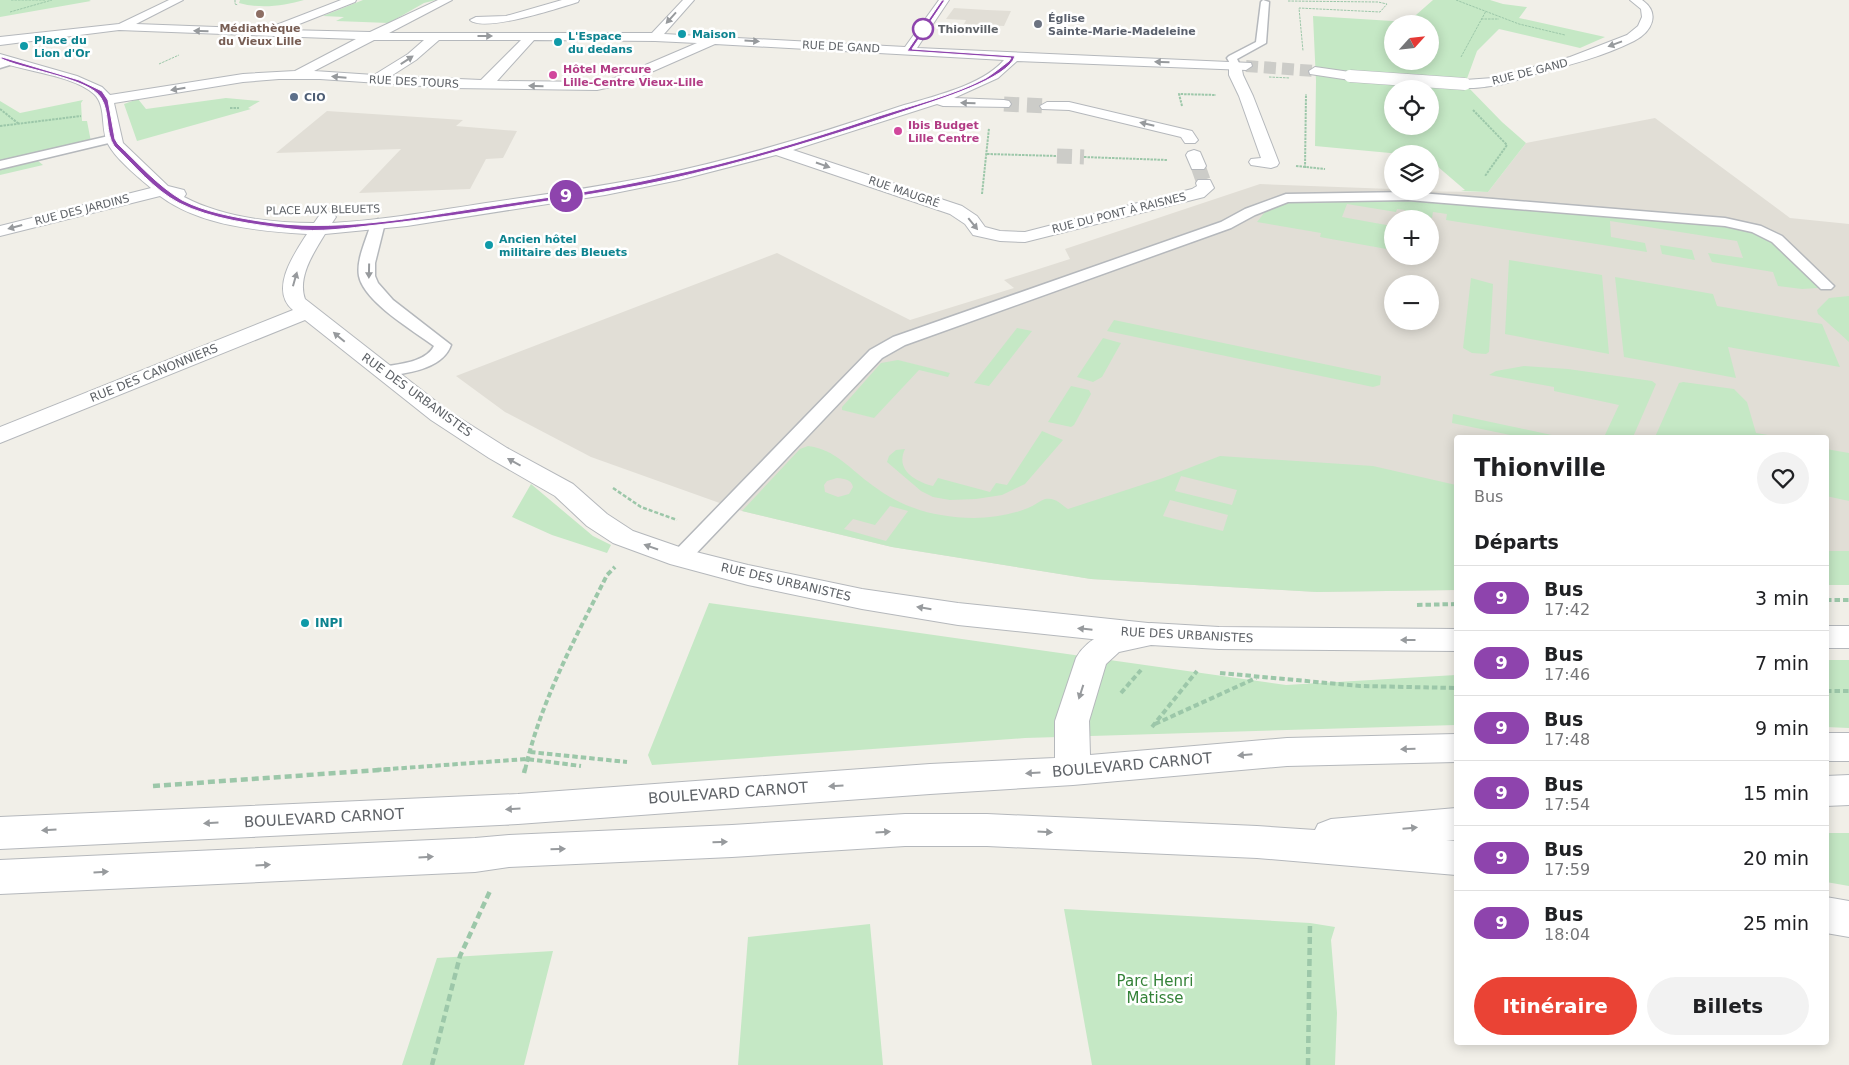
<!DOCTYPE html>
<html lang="fr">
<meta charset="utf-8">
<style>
:root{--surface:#fff;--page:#f2f2f2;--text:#202124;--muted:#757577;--line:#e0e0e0;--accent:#ea4335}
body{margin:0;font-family:"DejaVu Sans",sans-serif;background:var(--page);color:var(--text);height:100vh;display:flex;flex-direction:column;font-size:19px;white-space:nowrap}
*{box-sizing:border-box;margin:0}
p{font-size:16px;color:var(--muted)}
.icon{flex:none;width:28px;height:28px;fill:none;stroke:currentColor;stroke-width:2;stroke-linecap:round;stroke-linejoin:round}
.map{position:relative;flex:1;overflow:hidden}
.panel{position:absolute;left:1454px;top:435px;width:375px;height:610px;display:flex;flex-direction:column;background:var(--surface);border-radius:5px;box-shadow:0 2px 12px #0003}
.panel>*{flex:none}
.badge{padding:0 10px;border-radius:16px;font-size:18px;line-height:32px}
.needle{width:32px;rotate:63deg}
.buttons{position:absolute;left:1384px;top:15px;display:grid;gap:10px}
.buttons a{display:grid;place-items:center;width:55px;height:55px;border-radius:50%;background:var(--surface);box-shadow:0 2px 12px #0003;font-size:25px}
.map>.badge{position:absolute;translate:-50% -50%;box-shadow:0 0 0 2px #fff}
h2{padding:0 20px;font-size:19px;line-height:45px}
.round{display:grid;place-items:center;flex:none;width:52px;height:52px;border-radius:26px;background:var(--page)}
.summary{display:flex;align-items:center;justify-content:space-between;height:85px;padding:0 20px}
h1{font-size:24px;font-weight:700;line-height:38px}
.cta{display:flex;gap:10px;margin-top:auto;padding:10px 20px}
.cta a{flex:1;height:58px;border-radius:30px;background:var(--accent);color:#fff;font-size:20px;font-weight:700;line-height:58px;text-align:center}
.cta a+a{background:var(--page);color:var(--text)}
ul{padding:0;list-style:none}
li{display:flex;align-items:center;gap:15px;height:65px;padding:0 20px;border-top:1px solid var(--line)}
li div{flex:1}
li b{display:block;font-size:19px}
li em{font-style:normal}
li .badge{min-width:55px;font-weight:700;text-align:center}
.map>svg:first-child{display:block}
</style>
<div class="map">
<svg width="1849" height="1065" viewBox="0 0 1849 1065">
<rect width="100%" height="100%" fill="#f1efe8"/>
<path fill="#e1ded6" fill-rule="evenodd" d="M954,8l33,2 24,1 -7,15 -40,-2 2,-4 -20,-1z
M327,111l136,9 -7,6 61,5 -14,27 -17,1 -16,30 -111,4 42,-44 -125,4z
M1655,118l135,100 59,6v361h-23v-147h-370v152l-139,2 -226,-13 -199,-32 -150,-36 -151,-54 -86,-45 -49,-36 321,-123 133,67 104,-32 -10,-8 66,-21 -5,-10 195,-65 132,5v2l96,1 38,-49zM1392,219h38v37h-38zM1392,284h38v37h-38z"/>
<path fill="#c5e8c5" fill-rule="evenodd" d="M0,0h89l2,1 -91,16z
M240,0h64c-20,6 -44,9 -65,3z
M363,0h73l-12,3 -35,20 -53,-2 8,-4 -21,-1z
M1433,0h57l13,4 24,3 -8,11 86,19 -25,11 -81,-19 -22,22 -12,33 37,38 24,21 -38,49 -27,-1 4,-1 -35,-30v-6h-29l-86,-8 1,-65 -3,-65 95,6zM1392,24h38v37h-38zM1392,89h38v37h-38z
M226,98l34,3 -12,7 3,1 -114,32 -13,-37 14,-5 8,10z
M83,100l-2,3 1,18h5l5,26 -55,13 6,5 -43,10v-74l20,12z
M1404,199l333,27 31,12 49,45 1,5 -16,1 -24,-3 -5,-14 -61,-10 -4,-9 35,5 -6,-17 -127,-20 1,16 34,6 2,9 -201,-32 1,-6 -14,-2 -1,6 -28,-5 1,-3 -8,-1 -1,3 -49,-8 -5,13 50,9v24l-72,-13 1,-4 -64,-11 11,-14 5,-4 23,-4z
M1660,245l32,5 3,10 -33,-6z
M1509,260l93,15 7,79 -104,-20z
M1615,277l98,17 4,12 105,18 18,43 -112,-20 8,31 -112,-21z
M1471,278l22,6 -4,68 -3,2 -14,-1 -9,-5z
M1849,296v46l-31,-28 -1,-4 12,-12z
M1114,320l267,56 -1,9 -7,2 -266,-56z
M1017,328l15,3 -43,55 -15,-3z
M1103,338l18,5 -19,34 -9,5 -16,-5z
M898,360l52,13 -2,4 -29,-7 -45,48 -32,-8v-3l39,-44z
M1524,366l44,3 84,12 4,3 -23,53h-29l15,-32 -65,-14v-4l-65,-12 7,-4z
M1683,382l51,7 13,13 9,31 12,2v2h-113l24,-54z
M1071,386l18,4 2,4 -17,31 -3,2 -23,-5z
M1453,414l108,23h-41l-68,-14z
M1042,431l21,9 -38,44 -23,11 -26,4 -26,1 -17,-3 -12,-6 -34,-29 2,-6 7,-6 9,-1c-10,21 10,32 28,37l5,-8 52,14 6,-9 11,2z
M808,446c27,3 43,24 64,39 21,16 44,26 69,30 29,5 60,4 87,-7 6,-2 11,-7 17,-9 10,-2 16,5 23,10l95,-31 57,-22 153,10 83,19v105l-139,2 -226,-13 -199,-32 -150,-36 58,-62zM1181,476l56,14 -5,15 -57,-14zM837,478c8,1 14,1 16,9l-4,7 -11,3 -13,-5 -1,-7 3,-4zM1170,500l58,15 -5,16 -60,-15zM890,506l18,5 -22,30 -42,-12 9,-10 22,6z
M1826,449l23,4v48l-23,-5z
M531,484l62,52 18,9 -4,8 -55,-18 -40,-18z
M1826,551h23v34h-23z
M709,603l577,82 170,-10v50l-431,13 -373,27 -4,-10z
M1826,660h23v68l-23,-1z
M1826,833h23v53l-23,-4z
M1064,909l246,14 25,4 -4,13 6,73 -2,52h-243z
M870,924l13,141h-145l10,-128z
M553,951l-29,114h-122l35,-107z"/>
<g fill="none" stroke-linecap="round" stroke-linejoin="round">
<path stroke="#ccccc8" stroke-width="15" stroke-dasharray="15 8" stroke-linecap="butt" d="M1057,156l27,1"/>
<path stroke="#ccccc8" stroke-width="12" stroke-dasharray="12 6" stroke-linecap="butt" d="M1246,66l69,5"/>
<path stroke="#ccccc8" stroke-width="15" stroke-dasharray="15 8" stroke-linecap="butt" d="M1004,104l43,2
M1198,166l6,17"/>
<g stroke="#b5b8bc" stroke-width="3">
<path id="service" d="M1263,0l6,2 -3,41 -29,16 3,6 -2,2h-6l-5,-9 2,-2 27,-14 5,-40z
M10,59l3,1v4l-13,4v-6z
M113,135l4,2 2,2 -2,2 -117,28v-8z
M1408,192l317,26 36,8 21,10 52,50 -3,3h-10l-49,-47 -20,-10 -27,-6 -317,-26 -120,2 -33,13 -24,13 -326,117 -23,13 -194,204 -8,2 -8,-2 -3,-5 201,-207 23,-13 328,-115 24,-13 41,-15z
M378,219l7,4 -10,40v13l3,7 15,17 58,45c-9,25 -45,28 -68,32l-6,-1 -3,-4 3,-4c17,-4 48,-4 57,-22 -20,-15 -70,-44 -75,-70 -3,-17 8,-37 12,-53z"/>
</g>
<g stroke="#b5b8bc" stroke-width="2">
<path id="pedestrian" d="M1235,61l6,4 2,10 10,21 26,67 -2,3 -6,2 -20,-3 -2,-3 2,-3 10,-1 -22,-62 -10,-21v-10z"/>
</g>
<g stroke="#b5b8bc" stroke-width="2">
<path id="minor" d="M169,0h14l-47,24 133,5 2,-2 70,-27h15l-1,2 -71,28 86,2 68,-32h14l-63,33h263l31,-33h11l-30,34 241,13 34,-47h10l-32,48 334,15 1,3 -6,4 -229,-9 -19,17 -44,20 50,2 5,1 2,3 -2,3 -66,-1 -6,-2 -144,46 169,56 15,10 8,11 15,4 25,1 167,-43 5,-3 -1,-3 2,-3h12l4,8 -10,9 -179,45 -25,-1 -27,-6 -8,-11 -15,-10 -174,-59 -97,25 -74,15 -198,31 -82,8c-11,18 -28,43 -20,65l142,111 60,38 66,36 34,30 26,17 55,19 60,15 114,24 96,14 190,20 11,3 4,8 -4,8 -11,3 -190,-20 -96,-16 -114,-24 -78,-21 -57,-21 -26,-17 -32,-30 -66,-38 -58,-38 -126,-100 -305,123v-16l293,-117c-24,-20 1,-56 14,-76 -48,-3 -107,-8 -147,-38l-160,40v-10l151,-38c-13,-11 -35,-29 -43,-44 -8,-15 -1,-38 -14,-50 -22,-19 -67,-22 -94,-32v-8l77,22 25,11 8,8 133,-21 52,-3 61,-32 -237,-9 -119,15v-8l119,-13zM374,40h50l-16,14 -34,21 -60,-4zM439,40h82l-40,40 -90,-4 25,-16zM534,40l121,1 42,2 -82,35 -18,4 -100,-1zM715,44l289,16c-22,26 -74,37 -106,47 -80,27 -161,52 -244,69 -56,11 -112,19 -168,27 -52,8 -102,17 -154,20l4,-6 -3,-4 -6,-1 -6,1 -7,10c-42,0 -92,-6 -130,-26l2,-3 -2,-4 -16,-4 -45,-43 -9,-40 129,-21 36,-3h41l132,9 145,2 27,-6z
M562,0h17l-1,2c-19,6 -94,31 -108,18l6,-3 30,-1z
M1630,0h12c19,13 10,32 -8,41 -32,16 -68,25 -102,34 -13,4 -27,10 -41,11 -9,1 -27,5 -33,-2l7,-4 28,-2 77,-21 57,-22 11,-9 4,-9 -1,-8z
M1315,67l35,5 7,4 -7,4 -40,-6 -1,-3z
M1047,102h22l123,29 6,9 -3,3h-10l-4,-6 -112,-27 -27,-1 -2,-3z
M1194,150l6,2 6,14 -2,3h-12l-6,-14 2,-3z"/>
</g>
<g stroke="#b5b8bc" stroke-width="2">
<path id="tertiary" d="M1151,623l68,4 237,2v22l-237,-2 -68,-4 -32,7 -13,12 -17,57 1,34 197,-17 169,-4v28l-169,4 -214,19 -143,9 -412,30 -518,25v-32l518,-23 412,-30 125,-6v-37l21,-63c16,-28 46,-29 75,-35z
M1826,626h23v22h-23z
M1826,733h23v28h-23z
M1849,775v30l-23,1v-30z
M1456,808v32l-10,1h10v34l-199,-17 -270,-12h-82l-173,11 -223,10 -34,5 -475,22v-34l475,-22 34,-3 223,-10 173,-11h82l270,12 58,4 3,-6 13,-5z
M1826,897l23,4v36l-23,-4z"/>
</g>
<path stroke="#9cc7a9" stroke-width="1" stroke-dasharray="2.5 1" stroke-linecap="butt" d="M11,0h35
M235,0v4l3,1
M1456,0l63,24 46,11
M1288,1l90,1 9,2 -7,8 -81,-4 4,43
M10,12l42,-12
M1481,19h18
M1461,57l25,-46
M159,64l20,-9
M1269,77l21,1"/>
<path stroke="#9cc7a9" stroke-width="2" stroke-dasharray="2.5 1" stroke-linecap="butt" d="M1182,106l-3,-12 37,1
M230,108h9
M0,109l19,15
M1473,110l34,35 -22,31
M0,126l81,-10
M987,154l70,2
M1084,157l83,3
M1296,166l29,3
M1305,168l1,-74
M982,194l7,-66"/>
<path stroke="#9cc7a9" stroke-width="2.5" stroke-dasharray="4 2" stroke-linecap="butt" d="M613,488l28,19 36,13"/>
<path stroke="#9cc7a9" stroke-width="4" stroke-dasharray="5.5 3" stroke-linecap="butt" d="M1826,600h23
M1417,605l39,-1
M1220,673l140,13 96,2
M1826,691h23
M1121,693l20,-23
M1155,724l101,-46
M1152,727l45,-56
M530,752l97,10
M376,770l151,-11 54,7
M525,770c16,-70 50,-131 82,-195l8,-8"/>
<path stroke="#9cc7a9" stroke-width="4.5" stroke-dasharray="7 4" stroke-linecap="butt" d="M524,773l1,-4
M153,786l240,-17
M432,1065l28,-109 30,-65
M1308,1065l2,-142"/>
<use href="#service" fill="#fff" fill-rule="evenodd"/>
<use href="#pedestrian" fill="#fff" fill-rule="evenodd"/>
<use href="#minor" fill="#fff" fill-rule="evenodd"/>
<use href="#tertiary" fill="#fff" fill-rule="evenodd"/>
<g stroke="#b5b8bc" stroke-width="13" stroke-linecap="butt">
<path id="minor-bridge" d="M1350,76l115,8"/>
</g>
<use href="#minor-bridge" stroke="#fff" stroke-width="12"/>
</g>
<defs><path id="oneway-solid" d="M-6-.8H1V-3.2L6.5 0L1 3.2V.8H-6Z" transform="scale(1.25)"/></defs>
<g fill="#979a9d">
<use href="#oneway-solid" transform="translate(671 18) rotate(132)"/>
<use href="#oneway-solid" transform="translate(201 31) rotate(-178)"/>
<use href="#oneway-solid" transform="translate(485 36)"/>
<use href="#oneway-solid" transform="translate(752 41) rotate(3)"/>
<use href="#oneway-solid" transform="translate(1615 44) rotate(160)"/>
<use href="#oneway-solid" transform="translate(407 60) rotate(-33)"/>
<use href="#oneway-solid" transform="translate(1162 62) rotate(-178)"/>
<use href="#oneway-solid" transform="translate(339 77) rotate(-175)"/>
<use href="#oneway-solid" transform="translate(536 86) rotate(-179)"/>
<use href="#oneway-solid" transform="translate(178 89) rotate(171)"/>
<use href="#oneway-solid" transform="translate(968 103) rotate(-178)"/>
<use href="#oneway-solid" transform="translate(1147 124) rotate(-167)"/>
<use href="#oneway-solid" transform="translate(823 165) rotate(19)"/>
<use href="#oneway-solid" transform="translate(973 224) rotate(51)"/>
<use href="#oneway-solid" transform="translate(15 227) rotate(165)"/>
<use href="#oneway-solid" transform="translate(369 271) rotate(91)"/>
<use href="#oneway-solid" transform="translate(295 279) rotate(-74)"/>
<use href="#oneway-solid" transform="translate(339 337) rotate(-140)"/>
<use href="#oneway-solid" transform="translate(514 462) rotate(-151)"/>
<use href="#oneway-solid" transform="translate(651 547) rotate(-161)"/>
<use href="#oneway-solid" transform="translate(924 608) rotate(-171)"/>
<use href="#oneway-solid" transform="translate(1085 629) rotate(-174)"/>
<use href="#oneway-solid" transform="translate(1408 640) rotate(-180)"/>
<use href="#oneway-solid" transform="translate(1081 692) rotate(108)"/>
<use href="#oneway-solid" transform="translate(1408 749) rotate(178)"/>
<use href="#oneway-solid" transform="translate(1245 755) rotate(175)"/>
<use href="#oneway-solid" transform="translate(1033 773) rotate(177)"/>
<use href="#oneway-solid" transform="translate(836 786) rotate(176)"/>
<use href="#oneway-solid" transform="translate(513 809) rotate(177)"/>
<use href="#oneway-solid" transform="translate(211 823) rotate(177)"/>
<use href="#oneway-solid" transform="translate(1410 828) rotate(-5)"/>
<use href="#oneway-solid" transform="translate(49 830) rotate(177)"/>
<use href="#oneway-solid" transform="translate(883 832) rotate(-4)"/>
<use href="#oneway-solid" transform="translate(1045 832) rotate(3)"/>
<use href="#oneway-solid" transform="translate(720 842) rotate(-2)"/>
<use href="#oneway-solid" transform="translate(558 849) rotate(-2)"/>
<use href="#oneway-solid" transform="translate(426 857) rotate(-3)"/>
<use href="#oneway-solid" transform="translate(263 865) rotate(-3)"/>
<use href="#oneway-solid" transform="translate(101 872) rotate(-3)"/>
</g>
<path fill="#8e44ad" stroke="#fff" d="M942,0h3l-33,49 103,7c-6,23 -81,45 -104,53 -82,28 -164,53 -249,72 -61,13 -123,21 -185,31 -33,5 -66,9 -100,13 -29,3 -57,8 -86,4 -35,-4 -81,-10 -112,-26 -25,-13 -45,-38 -65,-57 -9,-14 -4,-34 -13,-48 -11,-20 -82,-29 -101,-40l2,-1 77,23 23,11 6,9 7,39 3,5c20,19 40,42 64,56 23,12 52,17 77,21 74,12 152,-3 225,-14 59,-9 119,-17 177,-30 74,-15 147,-37 218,-61 34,-11 75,-21 107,-38 8,-5 15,-11 23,-17l2,-3 -104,-7z"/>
<circle fill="#8d6e63" stroke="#fff" stroke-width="2" cx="260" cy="14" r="5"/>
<circle fill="#6b7280" stroke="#fff" stroke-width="2" cx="1038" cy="24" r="5"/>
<circle fill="#fff" stroke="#8e44ad" stroke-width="2.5" cx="923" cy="29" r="10"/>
<g fill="#0f9aa8" stroke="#fff" stroke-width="2">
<circle cx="682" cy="34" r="5"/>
<circle cx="558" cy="42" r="5"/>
<circle cx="24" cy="46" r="5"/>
<circle cx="489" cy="245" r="5"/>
<circle cx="305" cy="623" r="5"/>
</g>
<g fill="#d1479c" stroke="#fff" stroke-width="2">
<circle cx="553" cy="75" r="5"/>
<circle cx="898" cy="131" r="5"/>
</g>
<circle fill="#5c6f8a" stroke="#fff" stroke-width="2" cx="294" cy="97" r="5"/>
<g text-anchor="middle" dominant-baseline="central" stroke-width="5" stroke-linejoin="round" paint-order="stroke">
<g font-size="11" font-weight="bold" fill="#5b616d" stroke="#fff" text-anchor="start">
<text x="1048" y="18">Église<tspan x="1048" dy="13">Sainte-Marie-Madeleine</tspan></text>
</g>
<g font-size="11" font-weight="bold" fill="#785e54" stroke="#fff">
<text x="260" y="28">Médiathèque<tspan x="260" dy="13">du Vieux Lille</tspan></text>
</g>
<g font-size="11" font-weight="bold" fill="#5f6368" stroke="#fff" text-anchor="start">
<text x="938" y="29">Thionville</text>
</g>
<g font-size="11" font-weight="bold" fill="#0d838f" stroke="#fff" text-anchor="start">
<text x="692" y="34">Maison</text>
<text x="568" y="36">L'Espace<tspan x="568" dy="13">du dedans</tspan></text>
<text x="34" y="40">Place du<tspan x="34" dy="13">Lion d'Or</tspan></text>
<text x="499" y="239">Ancien hôtel<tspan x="499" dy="13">militaire des Bleuets</tspan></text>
</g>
<g font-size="11" fill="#5f6368" stroke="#fff">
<text transform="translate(841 47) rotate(3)">RUE DE GAND</text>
<text transform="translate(1530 72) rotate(-14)">RUE DE GAND</text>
<text transform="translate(414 82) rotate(3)">RUE DES TOURS</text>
<text transform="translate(904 192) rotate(19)">RUE MAUGRÉ</text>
<text transform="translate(82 210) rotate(-14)">RUE DES JARDINS</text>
<text transform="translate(323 210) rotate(-1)">PLACE AUX BLEUETS</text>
<text transform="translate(1119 213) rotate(-14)">RUE DU PONT À RAISNES</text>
</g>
<g font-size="11" font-weight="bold" fill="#b23c85" stroke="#fff" text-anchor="start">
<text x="563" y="69">Hôtel Mercure<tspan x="563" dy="13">Lille-Centre Vieux-Lille</tspan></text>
<text x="908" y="125">Ibis Budget<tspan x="908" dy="13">Lille Centre</tspan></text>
</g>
<g font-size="11" font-weight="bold" fill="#4e5e75" stroke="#fff" text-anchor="start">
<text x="304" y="97">CIO</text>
</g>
<g font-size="12" fill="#5f6368" stroke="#fff">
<text transform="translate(154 373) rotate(-22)">RUE DES CANONNIERS</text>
<text transform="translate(417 395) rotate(36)">RUE DES URBANISTES</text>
<text transform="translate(786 582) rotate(13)">RUE DES URBANISTES</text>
<text transform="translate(1187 635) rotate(3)">RUE DES URBANISTES</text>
</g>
<g font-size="12" font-weight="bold" fill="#0d838f" stroke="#fff" text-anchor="start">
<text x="315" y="623">INPI</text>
</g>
<g font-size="15" fill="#5f6368" stroke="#fff">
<text transform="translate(1132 765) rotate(-5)">BOULEVARD CARNOT</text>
<text transform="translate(728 793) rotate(-4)">BOULEVARD CARNOT</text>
<text transform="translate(324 818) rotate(-3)">BOULEVARD CARNOT</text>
</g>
<g font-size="15" fill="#348238" stroke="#fff">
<text x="1155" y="981">Parc Henri<tspan x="1155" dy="17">Matisse</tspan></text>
</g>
</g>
</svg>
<div class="buttons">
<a><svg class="needle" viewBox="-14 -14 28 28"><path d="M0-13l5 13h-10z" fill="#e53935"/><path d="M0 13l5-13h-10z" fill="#757577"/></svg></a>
<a><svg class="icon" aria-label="locate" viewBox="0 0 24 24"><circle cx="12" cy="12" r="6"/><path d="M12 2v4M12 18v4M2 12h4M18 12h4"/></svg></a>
<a><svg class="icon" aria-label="layers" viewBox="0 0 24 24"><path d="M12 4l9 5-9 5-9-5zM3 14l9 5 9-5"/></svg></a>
<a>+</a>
<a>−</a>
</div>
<b class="badge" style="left:566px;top:196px;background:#8e44ad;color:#fff">9</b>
<section class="panel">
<div class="summary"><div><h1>Thionville</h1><p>Bus</p></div><a class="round"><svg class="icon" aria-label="heart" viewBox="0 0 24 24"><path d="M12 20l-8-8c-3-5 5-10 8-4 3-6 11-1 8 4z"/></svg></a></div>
<h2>Départs</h2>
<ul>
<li><span class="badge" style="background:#8e44ad;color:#fff">9</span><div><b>Bus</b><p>17:42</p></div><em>3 min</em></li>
<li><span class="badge" style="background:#8e44ad;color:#fff">9</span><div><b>Bus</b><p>17:46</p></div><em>7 min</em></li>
<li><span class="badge" style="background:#8e44ad;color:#fff">9</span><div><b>Bus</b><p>17:48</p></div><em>9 min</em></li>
<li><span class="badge" style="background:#8e44ad;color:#fff">9</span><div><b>Bus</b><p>17:54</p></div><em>15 min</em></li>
<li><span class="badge" style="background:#8e44ad;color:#fff">9</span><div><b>Bus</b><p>17:59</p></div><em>20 min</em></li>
<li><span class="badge" style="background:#8e44ad;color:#fff">9</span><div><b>Bus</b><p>18:04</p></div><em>25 min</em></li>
</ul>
<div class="cta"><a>Itinéraire</a><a>Billets</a></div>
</section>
</div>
